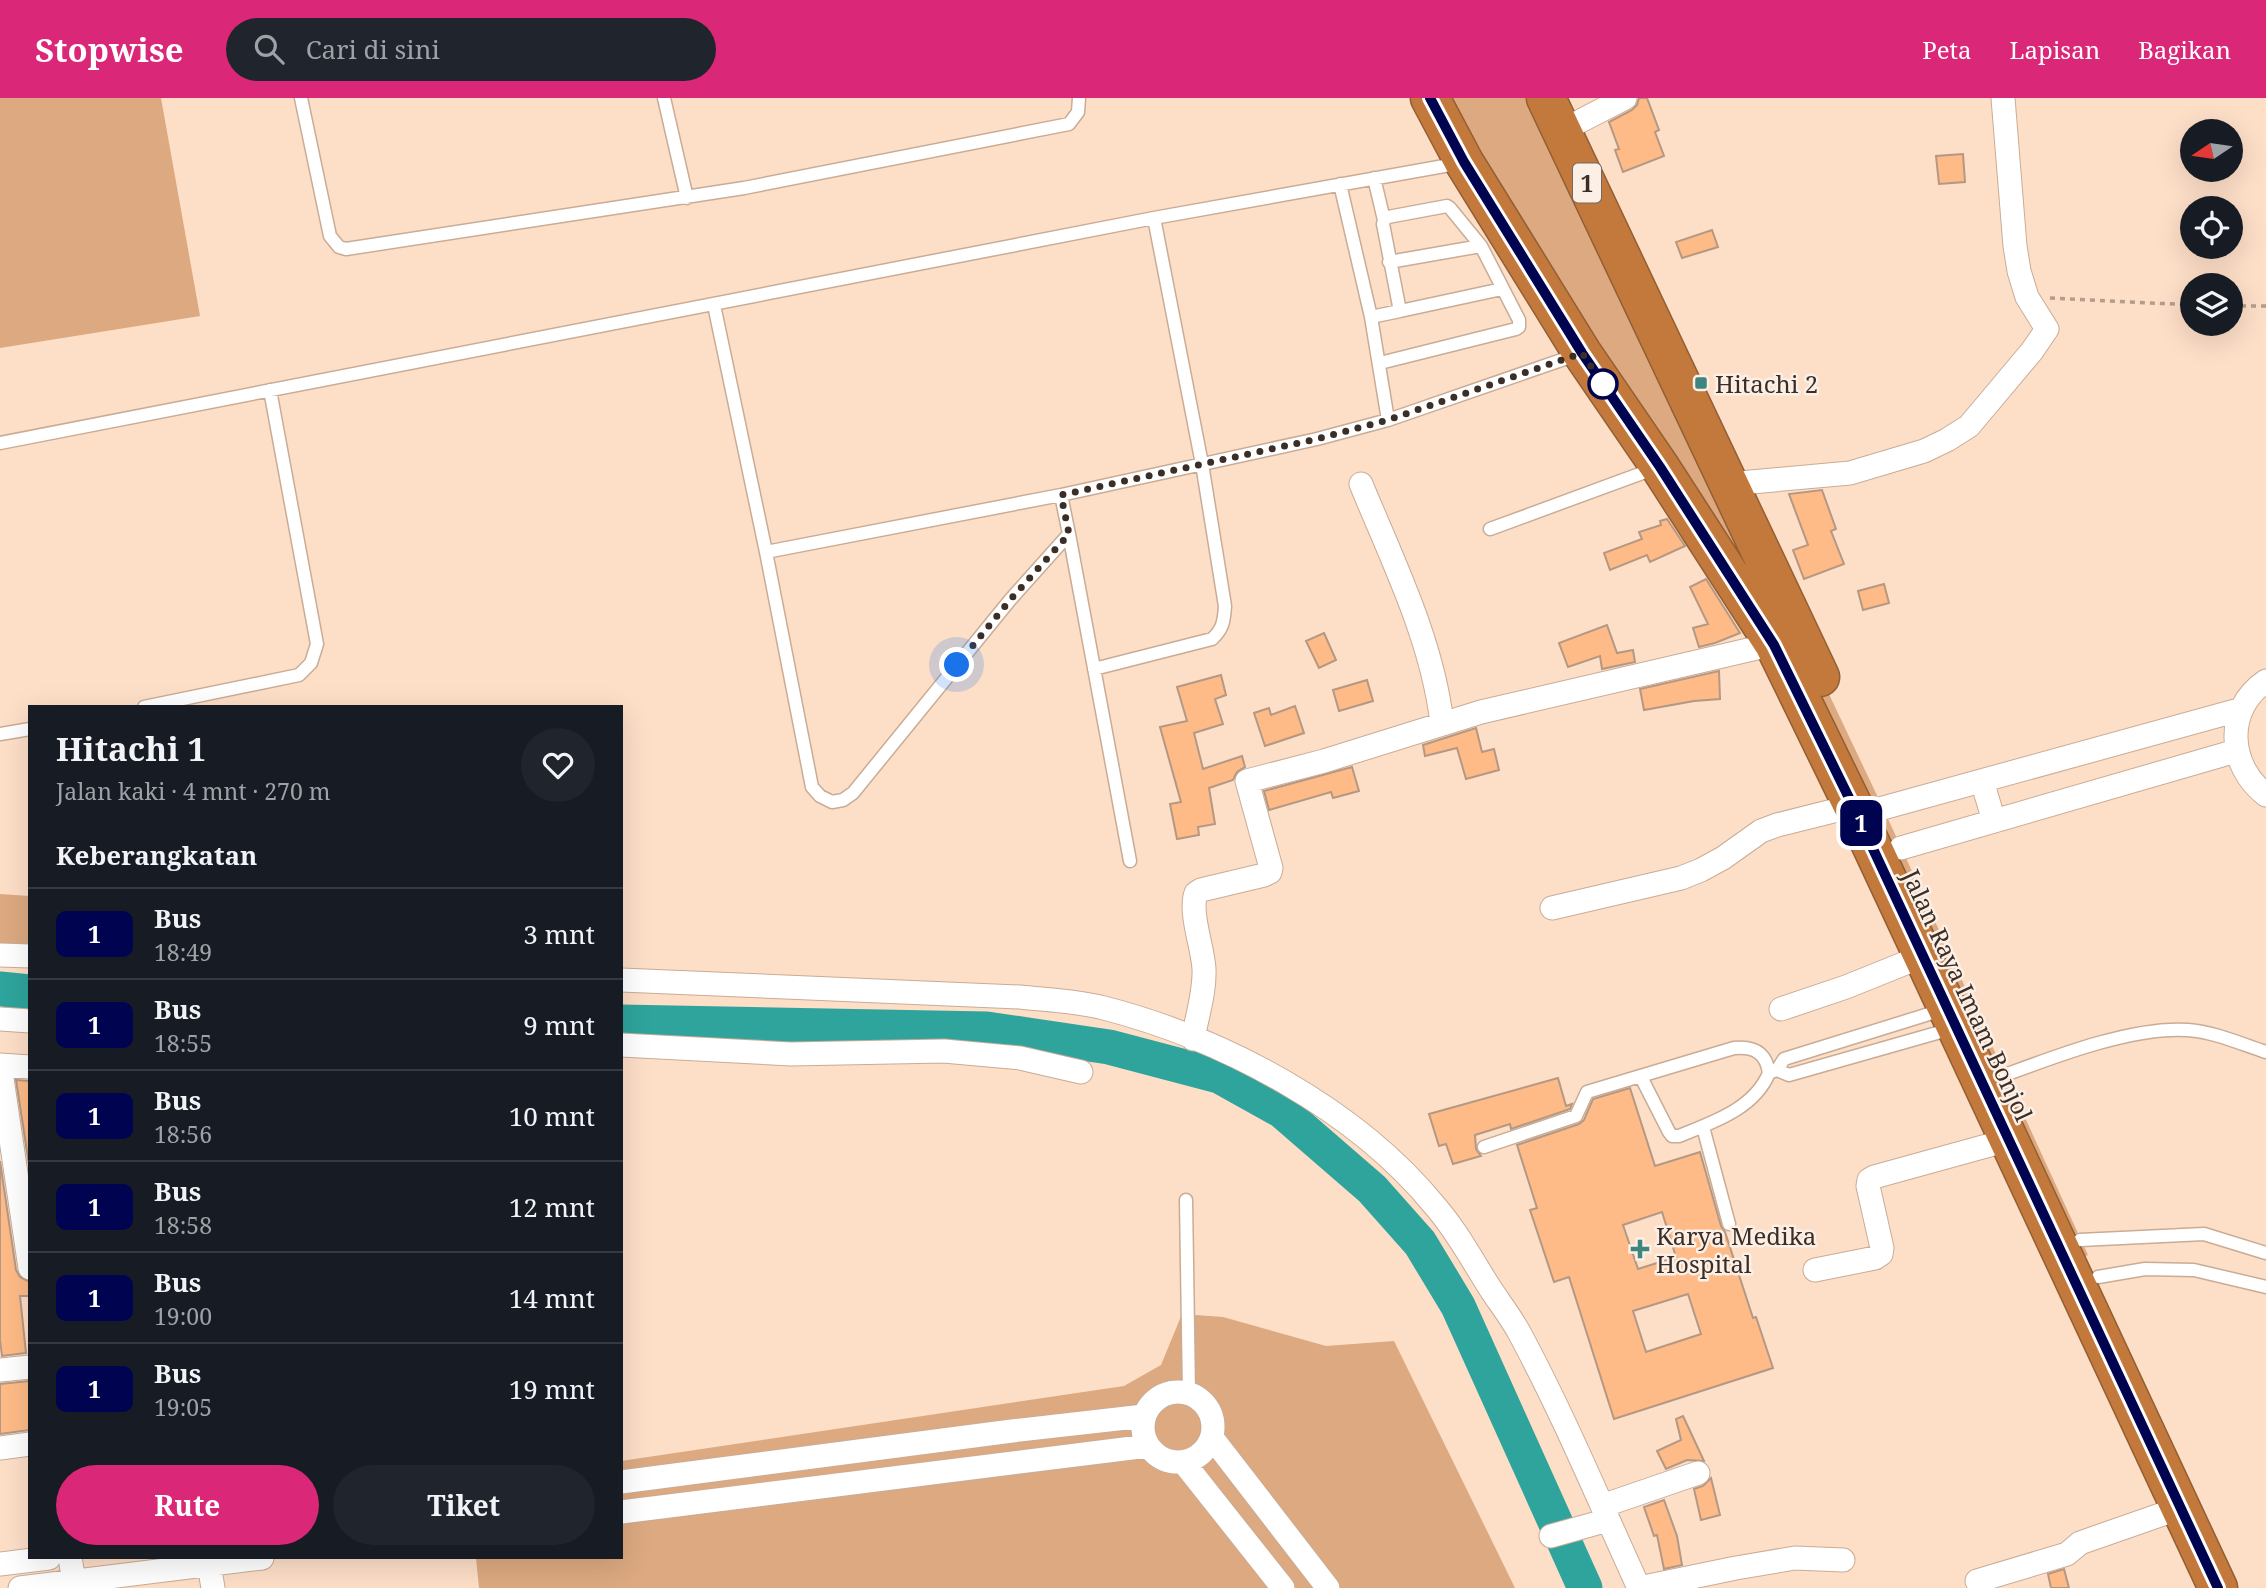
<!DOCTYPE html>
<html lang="id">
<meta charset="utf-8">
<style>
:root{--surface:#171b24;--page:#20242c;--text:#f1f3f6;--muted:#9ea1a6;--line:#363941;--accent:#db2777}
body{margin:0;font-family:"Noto Serif",serif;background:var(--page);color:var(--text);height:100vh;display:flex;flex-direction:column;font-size:26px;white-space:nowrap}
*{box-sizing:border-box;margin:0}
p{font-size:23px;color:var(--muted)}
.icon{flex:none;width:38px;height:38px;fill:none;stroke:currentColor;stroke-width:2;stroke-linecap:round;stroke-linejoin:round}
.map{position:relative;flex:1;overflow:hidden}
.sheet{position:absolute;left:28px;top:607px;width:595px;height:854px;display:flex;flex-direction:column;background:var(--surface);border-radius:0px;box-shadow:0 7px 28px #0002}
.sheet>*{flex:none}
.badge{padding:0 14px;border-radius:10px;font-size:24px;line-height:46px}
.needle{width:46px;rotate:257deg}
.fabs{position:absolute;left:2180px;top:21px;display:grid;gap:14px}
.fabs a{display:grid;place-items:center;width:63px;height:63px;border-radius:50%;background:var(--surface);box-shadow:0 7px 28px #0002;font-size:35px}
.you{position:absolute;width:35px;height:35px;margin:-18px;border:5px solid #fff;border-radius:50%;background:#1a73e8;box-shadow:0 0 0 10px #1a73e833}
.map>.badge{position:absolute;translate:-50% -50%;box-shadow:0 0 0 4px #fff}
h2{padding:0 28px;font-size:26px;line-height:63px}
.round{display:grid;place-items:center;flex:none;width:74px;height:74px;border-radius:37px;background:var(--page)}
.head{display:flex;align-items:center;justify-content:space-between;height:119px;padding:0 28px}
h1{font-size:33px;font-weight:700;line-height:52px}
.cta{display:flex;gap:14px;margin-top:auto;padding:14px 28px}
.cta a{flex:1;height:80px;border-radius:42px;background:var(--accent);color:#fff;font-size:28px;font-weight:700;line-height:80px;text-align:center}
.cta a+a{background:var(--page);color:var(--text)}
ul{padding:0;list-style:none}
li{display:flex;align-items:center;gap:21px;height:91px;padding:0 28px;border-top:2px solid var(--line)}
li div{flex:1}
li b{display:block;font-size:26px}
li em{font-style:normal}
li .badge{min-width:77px;font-weight:700;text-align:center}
header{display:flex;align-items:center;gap:42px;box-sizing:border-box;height:98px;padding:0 35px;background:var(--accent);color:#fff}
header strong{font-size:33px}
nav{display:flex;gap:38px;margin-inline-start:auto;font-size:24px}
.search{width:490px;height:63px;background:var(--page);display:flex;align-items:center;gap:18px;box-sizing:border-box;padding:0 24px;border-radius:38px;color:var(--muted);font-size:26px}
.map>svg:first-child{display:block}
</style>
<header>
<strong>Stopwise</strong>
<div class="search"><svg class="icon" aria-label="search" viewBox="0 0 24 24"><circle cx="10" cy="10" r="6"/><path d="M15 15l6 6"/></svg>Cari di sini</div>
<nav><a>Peta</a><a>Lapisan</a><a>Bagikan</a></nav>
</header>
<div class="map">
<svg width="2266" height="1490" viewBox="0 0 2266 1490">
<rect width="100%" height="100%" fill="#fddec7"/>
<path fill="#dca981" d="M0,0h161l39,218 -200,32z
M1430,0h116l337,710 205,447 -21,10 -214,-459z
M0,796l30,2v57l-30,-1z
M1182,1216l41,3 103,29 68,-5 121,247h-1036l-3,-30h145v-97l503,-75 37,-21z"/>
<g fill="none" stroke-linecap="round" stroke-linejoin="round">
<path stroke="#2ea49c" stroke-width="35" d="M0,891l30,3
M621,924l366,7 122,18 110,29 63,35 90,78 48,54 38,63 127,282"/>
</g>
<path fill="#febb87" stroke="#b59883" stroke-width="2" fill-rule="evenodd" d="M1639,0h8l12,32 -4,2 9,24 -41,16 -8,-22 4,-1 -10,-27 23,-12 5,-5z
M1963,56l2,28 -26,2 -3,-28z
M1712,132l6,17 -36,11 -6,-16z
M1822,392l14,39 -5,2 13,33 -40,15 -11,-29 15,-5 -19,-51z
M1667,421l18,27 -35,16 -3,-7 -37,15 -6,-17 38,-14 -3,-7 22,-7 -1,-4z
M1706,481l34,54 -25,10 -16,4 -6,-19 15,-4 -18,-37z
M1884,486l5,19 -26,7 -5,-19z
M1607,527l10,28 16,-3 2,12 -33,7 -2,-13 -32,11 -9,-24z
M1324,535l12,27 -17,8 -13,-27z
M1719,573l1,28 -26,2 -50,9 -4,-21z
M1221,577l5,20 -11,4 8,25 -29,9 9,36 39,-13 3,11 -8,5 -4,8 -24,8 6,36 -17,3 1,8 -22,4 -7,-35 11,-2 -21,-75 27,-6 -10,-34z
M1367,582l6,21 -34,10 -6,-21z
M1295,608l9,27 -39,13 -11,-33 15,-5 2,7z
M1476,630l6,24 12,-3 5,21 -33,9 -9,-31 -32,8 -2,-11z
M1352,669l7,24 -26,7 -2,-6 -62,18 -5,-19z
M1558,980l8,28 6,-2 -2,5 -59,20 -1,-5 -35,11 1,14 5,7 -28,8 -7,-20 -7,2 -10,-32z
M16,982l14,1v90z
M1630,990l25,78 45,-14 21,74 4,6 28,86 3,-1 17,51 -159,51 -45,-142 -15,5 -24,-72 7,-2 -20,-63 62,-21 5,-4 9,-21zM1662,1114l14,45 -38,12 -15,-44zM1688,1196l13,40 -55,18 -13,-41z
M0,1063l16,109 4,7 10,5v14h-10l6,57 -24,3 -2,-16z
M29,1283l1,49 -30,4v-50z
M1683,1318l21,45 -17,-1 -21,9 -9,-18 24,-11 -5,-21z
M1711,1380l9,37 -19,5 -7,-31 9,-3z
M1664,1402l13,36 5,29 -18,4 -7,-34 -3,1 -10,-29z
M2064,1471l5,19h-18l-3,-14z"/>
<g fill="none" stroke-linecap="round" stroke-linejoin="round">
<g stroke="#c9ac96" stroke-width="15">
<path id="lane" d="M301,0l29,138 9,11 7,2 398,-61 325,-64 9,-12 1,-14
M664,0l23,100
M1374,80l10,42 -1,4 17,87 -29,6 17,103
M1340,86l31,133
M1389,164l92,-16
M714,207l52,247 295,-57 256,-56 71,-19 188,-65
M1400,213l102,-22
M1380,265l136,-34 3,-2v-7l-38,-74 -31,-38 -3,-2 -59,11 -4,3
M0,345l1154,-225 307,-55
M1490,431l166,-61
M1069,436l61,327
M766,454l46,235 8,9 12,6 11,-2 10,-7 157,-193 59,-66 -8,-39
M1094,571l118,-30c11,-10 12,-18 13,-33l-23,-142 -48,-246
M144,609l155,-32 12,-12 6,-19 -47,-254
M0,636l30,-5
M1777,972l12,5 162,-46
M2005,977c51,-19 129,-49 183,-45 27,2 53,14 78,22
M1641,979l28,55 3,4h7c34,-14 75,-27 90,-63l8,-3 7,-11 161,-50
M1703,1029l26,97
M1484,1049l92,-31 11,-24 147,-44c19,-2 32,4 35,25
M1186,1102l3,192
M2080,1142l124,-6 62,19
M2098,1179l47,-8 49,1 72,17"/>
</g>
<g stroke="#c9ac96" stroke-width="25">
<path id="street" d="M1561,33l64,-33
M1361,386c32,78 71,155 81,239
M1729,386l121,-11 74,-22 23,-11 22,-14 63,-75 15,-22 -20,-32 -8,-26 -4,-25 -12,-148
M2266,583c-42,28 -38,85 0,114
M1982,683l12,40
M1883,710l359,-99
M1901,750l335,-97
M1552,810l129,-30 20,-8 22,-12 38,-27 16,-6 76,-19
M0,857l30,1
M621,882l399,17c28,3 57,4 84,11 120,31 252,101 331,198 21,24 36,52 53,79 10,16 23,32 32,49 44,82 80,169 119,254l97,-20 59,-10 48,2
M1781,911l65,-22 77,-31
M0,921l30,2
M1193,941c4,-23 12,-47 11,-70 -1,-21 -15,-57 -8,-76l5,-3 63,-15 6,-3 1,-4 -24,-87 77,-20 157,-49 293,-68
M621,947l170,9 153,-3 76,7 61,14
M0,967l30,203
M0,967l30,2
M1815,1172l60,-12 6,-4 1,-6 -14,-62 1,-6 5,-3 134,-37
M0,1272l30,-3
M1143 1329a35 35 0 1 1 70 0a35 35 0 1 1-70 0Z
M1213,1341l115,149
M0,1350l30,-4
M1184,1365l99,125
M621,1384l391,-51 132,-15
M1602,1408l96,-33
M621,1414l527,-66
M1551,1438l57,-16
M70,1460l4,23
M0,1466l49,-6
M209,1466l4,24
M1977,1483l90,-27 13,-11 100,-35
M20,1490l242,-30"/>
</g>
<g stroke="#925f34" stroke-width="41">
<path id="highway" d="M1430,0l34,64 118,191 78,114 114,177 79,162 365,782
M1546,0l274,579"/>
</g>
<path stroke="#b49d8b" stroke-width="3.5" stroke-dasharray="5 5" stroke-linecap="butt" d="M2050,200l143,7
M2231,208h35"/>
<use href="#lane" stroke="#fff" stroke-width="12"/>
<use href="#street" stroke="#fff" stroke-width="23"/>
<use href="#highway" stroke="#c2793b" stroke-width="38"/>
</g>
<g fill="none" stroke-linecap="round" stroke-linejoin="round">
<g stroke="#fff" stroke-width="16">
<path id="line" d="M1430,0l34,64 118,191 78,114 114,178 79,161 365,782"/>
</g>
<use href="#line" stroke="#000350" stroke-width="10"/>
<path stroke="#3a2e26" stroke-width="7" stroke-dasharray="0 12.6" d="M957,567l53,-65 59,-66 -8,-39 256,-56 71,-19 194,-67 21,31"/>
</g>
<g fill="#3e857f" stroke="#fcefe6" stroke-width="2.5">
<rect x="1694" y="278" width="14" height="14" rx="3.5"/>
<path d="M1636.5 1140.5h7v7h7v7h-7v7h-7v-7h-7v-7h7z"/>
</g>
<circle fill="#fff" stroke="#000350" stroke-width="3.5" cx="1603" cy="286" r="14"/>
<g text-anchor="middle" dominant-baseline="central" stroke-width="5" stroke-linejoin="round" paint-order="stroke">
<rect fill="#fcefe6" stroke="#746860" stroke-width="2" x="1573" y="65.5" width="28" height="39" rx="5"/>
<g font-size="23" font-weight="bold" fill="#3a2e26">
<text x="1587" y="85">1</text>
</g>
<g font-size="24" fill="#3a2e26" stroke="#fcefe6" text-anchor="start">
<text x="1715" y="285">Hitachi 2</text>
<text x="1656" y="1137">Karya Medika<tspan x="1656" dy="28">Hospital</tspan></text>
</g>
<g font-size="24" fill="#3a2e26" stroke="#fcefe6">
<text transform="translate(1968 897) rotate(65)">Jalan Raya Imam Bonjol</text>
</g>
</g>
</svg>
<div class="fabs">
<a><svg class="needle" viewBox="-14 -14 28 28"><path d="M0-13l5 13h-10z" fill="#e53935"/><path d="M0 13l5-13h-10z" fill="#9ea1a6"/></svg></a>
<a><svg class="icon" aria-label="locate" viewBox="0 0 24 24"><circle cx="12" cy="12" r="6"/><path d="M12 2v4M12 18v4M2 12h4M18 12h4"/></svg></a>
<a><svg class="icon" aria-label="layers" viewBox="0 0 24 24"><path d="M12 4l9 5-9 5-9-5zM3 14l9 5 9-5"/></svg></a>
</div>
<div class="you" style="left:957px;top:567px"></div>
<b class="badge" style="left:1861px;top:725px;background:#000350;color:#fff">1</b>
<section class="sheet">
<div class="head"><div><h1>Hitachi 1</h1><p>Jalan kaki · 4 mnt · 270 m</p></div><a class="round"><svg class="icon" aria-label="heart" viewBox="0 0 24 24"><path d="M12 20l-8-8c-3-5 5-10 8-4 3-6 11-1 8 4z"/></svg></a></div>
<h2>Keberangkatan</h2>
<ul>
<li><span class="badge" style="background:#000350;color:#fff">1</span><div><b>Bus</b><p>18:49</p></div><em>3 mnt</em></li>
<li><span class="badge" style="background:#000350;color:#fff">1</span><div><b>Bus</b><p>18:55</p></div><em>9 mnt</em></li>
<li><span class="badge" style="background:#000350;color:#fff">1</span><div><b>Bus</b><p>18:56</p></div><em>10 mnt</em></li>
<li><span class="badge" style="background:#000350;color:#fff">1</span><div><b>Bus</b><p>18:58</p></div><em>12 mnt</em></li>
<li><span class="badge" style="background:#000350;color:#fff">1</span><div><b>Bus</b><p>19:00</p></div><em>14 mnt</em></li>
<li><span class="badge" style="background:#000350;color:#fff">1</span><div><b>Bus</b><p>19:05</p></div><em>19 mnt</em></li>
</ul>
<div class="cta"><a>Rute</a><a>Tiket</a></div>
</section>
</div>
